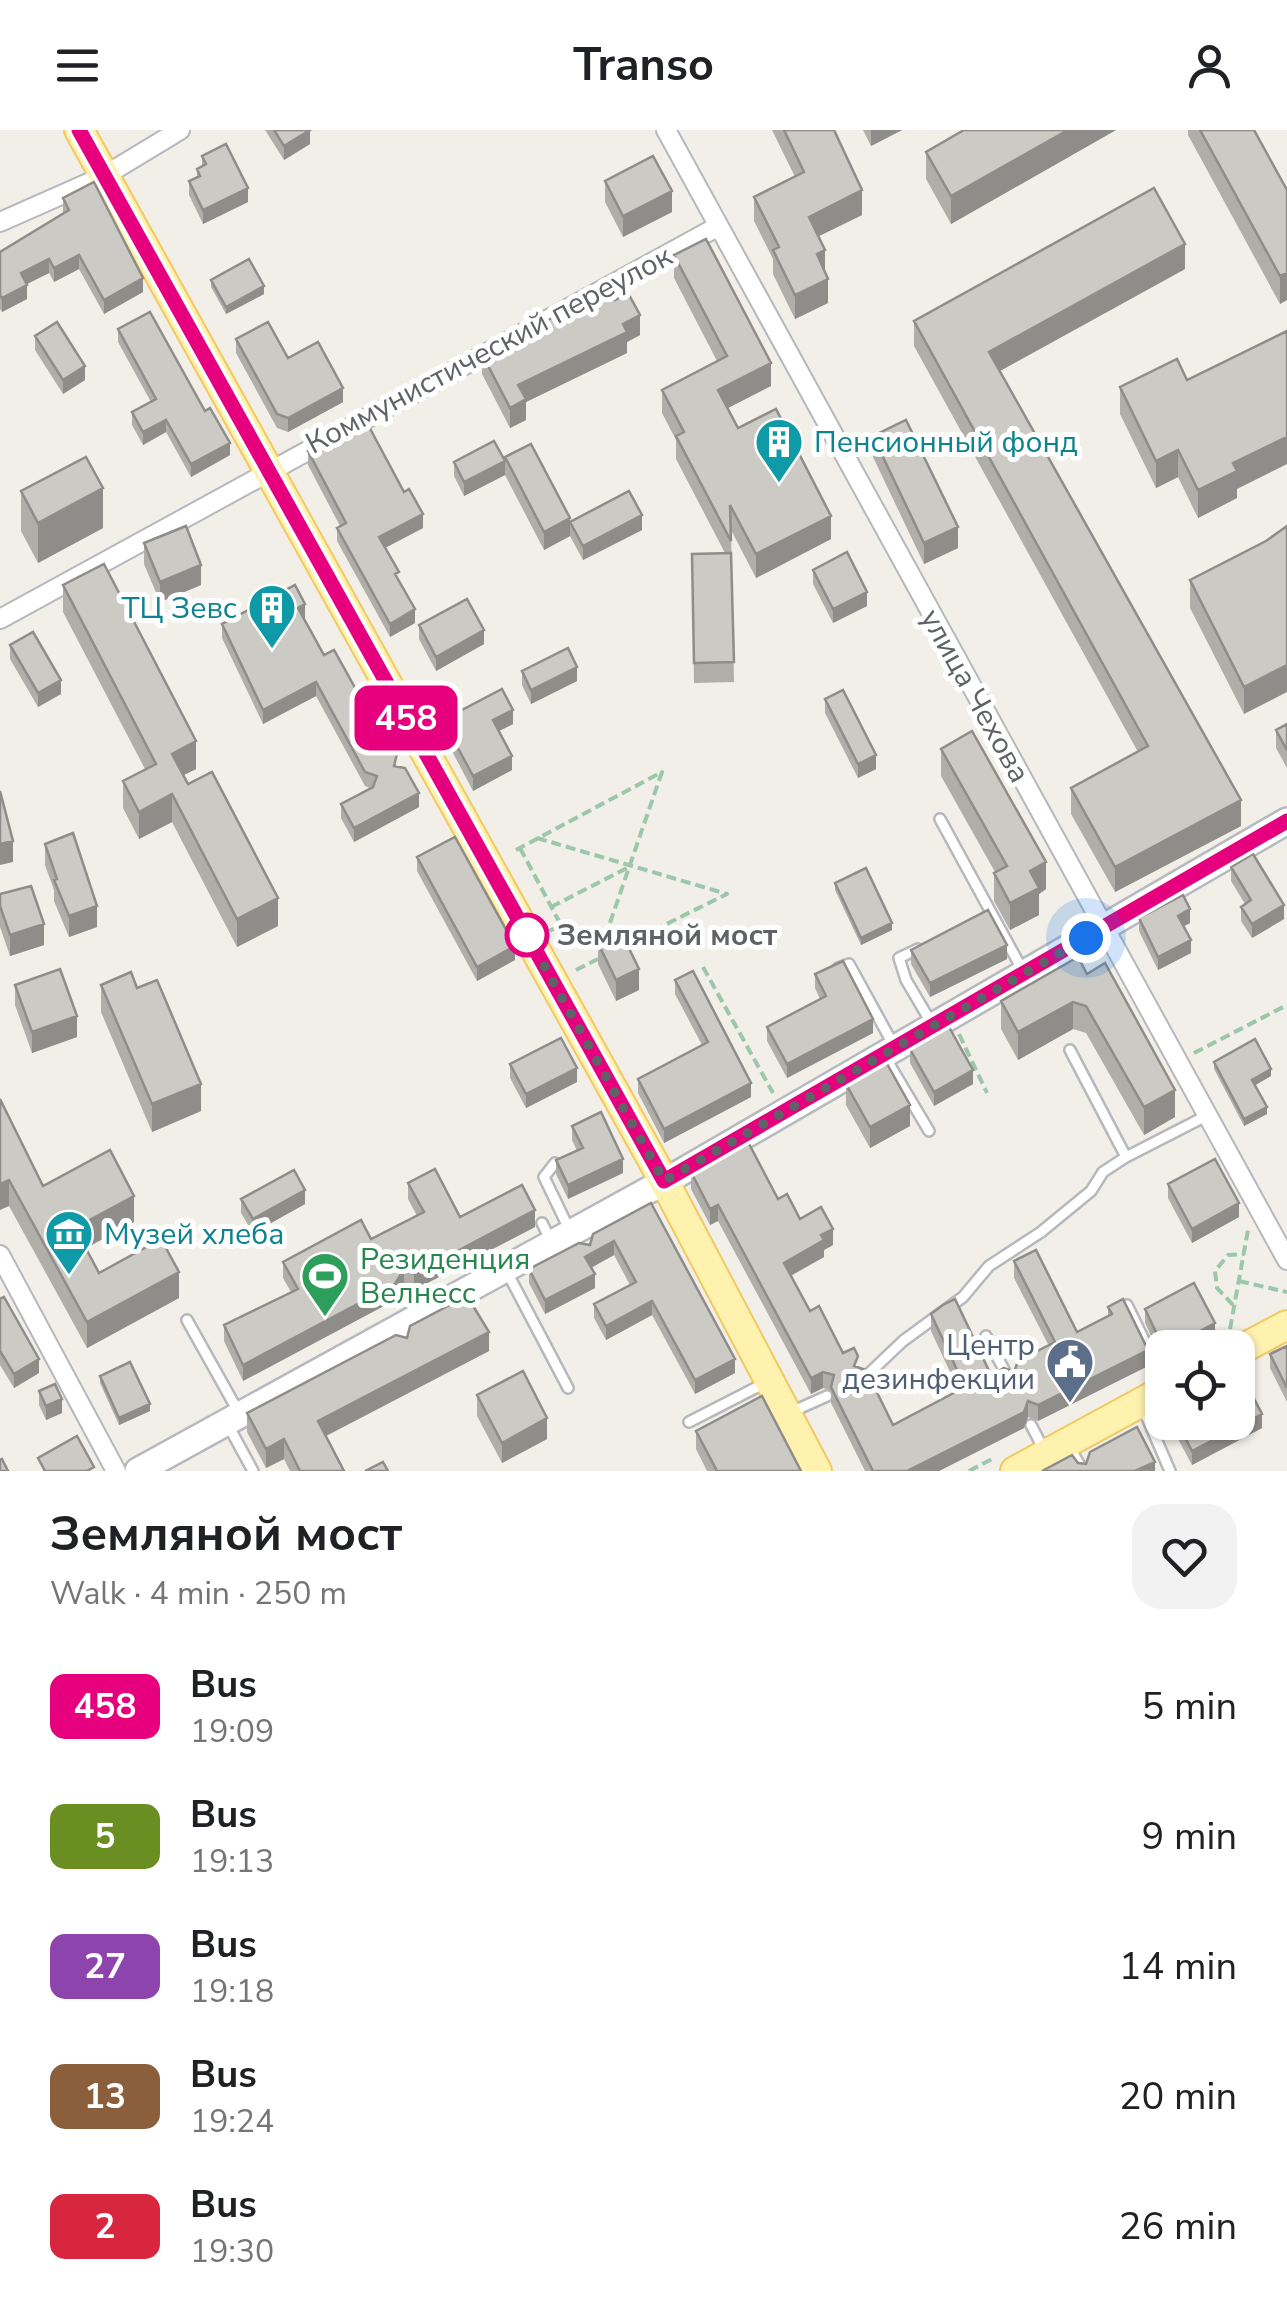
<!DOCTYPE html>
<meta charset="utf-8">
<style>
:root{--surface:#fff;--page:#f2f2f2;--text:#202124;--muted:#757577}
body{margin:0;font-family:"Nunito Sans",sans-serif;background:var(--page);color:var(--text);height:100vh;display:flex;flex-direction:column;font-size:38px;white-space:nowrap}
*{box-sizing:border-box;margin:0}
p{font-size:32px;color:var(--muted)}
.icon{flex:none;width:55px;height:55px;fill:none;stroke:currentColor;stroke-width:2;stroke-linecap:round;stroke-linejoin:round}
.map{position:relative;height:1341px;overflow:hidden}
.sheet{display:flex;flex-direction:column;background:var(--surface);flex:1}
.sheet>*{flex:none}
.badge{padding:0 20px;border-radius:15px;font-size:35px;line-height:65px}
.buttons{position:absolute;left:1145px;top:1200px;display:grid;gap:20px}
.buttons a{display:grid;place-items:center;width:110px;height:110px;border-radius:20px;background:var(--surface);box-shadow:0 2px 8px #0004;font-size:50px}
.you{position:absolute;width:50px;height:50px;margin:-25px;border:8px solid #fff;border-radius:50%;background:#1a73e8;box-shadow:0 0 0 15px #1a73e833}
.map>.badge{position:absolute;translate:-50% -50%;box-shadow:0 0 0 5px #fff}
.round{display:grid;place-items:center;flex:none;width:105px;height:105px;border-radius:30px;background:var(--page)}
.head{display:flex;align-items:center;justify-content:space-between;height:170px;padding:0 50px}
h1{font-size:48px;font-weight:700;line-height:75px}
ul{padding:0;list-style:none}
li{display:flex;align-items:center;gap:30px;height:130px;padding:0 50px}
li div{flex:1}
li b{display:block;font-size:38px}
li em{font-style:normal}
li .badge{min-width:110px;font-weight:700;text-align:center}
header{display:flex;justify-content:space-between;align-items:center;height:130px;padding:0 50px;background:var(--surface);font-size:45px;font-weight:700}
.map>svg:first-child{display:block}
</style>
<header><svg class="icon" aria-label="menu" viewBox="0 0 24 24"><path d="M4 6h16M4 12h16M4 18h16"/></svg>Transo<svg class="icon" aria-label="person" viewBox="0 0 24 24"><circle cx="12" cy="8" r="4"/><path d="M4 21q1-7 8-7t8 7"/></svg></header>
<div class="map">
<svg width="1287" height="1341" viewBox="0 0 1287 1341">
<rect width="100%" height="100%" fill="#f1efe8"/>
<g fill="none" stroke-linecap="round" stroke-linejoin="round">
<g stroke="#b5b8bc" stroke-width="14">
<path id="lane" d="M940,689l83,152
M918,819l-19,9 7,22 26,44
M838,838l11,-4 45,82
M1070,920l56,107 82,-42
M885,927l44,74
M555,1033l-11,14 26,54
M542,1093l9,18
M507,1142l61,116
M407,1163l12,21
M1127,1175l35,72
M187,1190l52,93
M986,1206l23,43
M862,1250l41,-39 60,-44 26,-31 52,-34 50,-41 12,-19 23,-15
M1142,1276l28,65
M789,1283l38,-17
M689,1292l78,-40
M228,1295l25,46
M1031,1295l14,27
M1069,1316l14,25"/>
</g>
<g stroke="#b5b8bc" stroke-width="22">
<path id="street" d="M666,0l621,1130
M0,92l104,-46 76,-46
M0,489l717,-392
M0,1125l116,216"/>
</g>
<g stroke="#b6babf" stroke-width="30">
<path id="secondary" d="M138,1341l540,-297 609,-353"/>
</g>
<g stroke="#f2c960" stroke-width="32">
<path id="primary" d="M79,0l585,1051 153,290
M1238,1221l49,-26
M1015,1341l147,-80"/>
</g>
<path stroke="#9cc7a9" stroke-width="4" stroke-dasharray="10 5" stroke-linecap="butt" d="M537,708l190,56 -105,52
M520,718l41,77 -12,6
M516,720l146,-78 -59,171
M551,777l80,-41
M703,837l70,126
M576,840l22,-11
M959,904l28,59
M1194,923l93,-48
M1239,1151l48,11
M1233,1175l-16,-17 -2,-17 13,-16 16,-1
M1230,1199l18,-99
M1205,1218l11,-6
M969,1341l25,-13"/>
<use href="#lane" stroke="#fff" stroke-width="9"/>
<use href="#street" stroke="#fff" stroke-width="18"/>
<use href="#secondary" stroke="#fff" stroke-width="25"/>
<use href="#primary" stroke="#fff2af" stroke-width="28"/>
</g>
<path fill="#afaea9" d="M265,0h45v14l-26,16z
M772,0h62l28,85 -43,21 6,36 3,31 -33,16 -22,-45v-15l-19,-38v-24l41,-20z
M863,0h39l-31,16z
M964,0h152l-165,94 -25,-45v-27z
M1188,0h66l33,60v110l-7,4 -92,-169z
M202,26l46,46 -45,22 -14,-29v-14l8,-4v-8l5,-3z
M605,51l67,31 -49,25 -18,-35z
M63,68l80,94 -39,22 -25,-45 -25,13 -5,-9 -22,11v15l-25,13 -2,-3v-57l63,-39z
M674,125l97,131 -43,22 10,20 93,111 -75,39 -25,-48 3,152 -40,1 -2,-129 33,-1 -49,-94v-19l-14,-27v-23l55,-29 -43,-83z
M1185,139l-185,102 241,455 -126,66 -44,-78v-26l67,-36 -224,-406v-25z
M211,150l53,14 -38,20 -15,-27z
M615,170l25,35 -13,7v11l-101,49v18l-16,8 -28,-54v-20z
M118,199l112,126 -39,22 -25,-45 -23,13 -11,-20v-13l19,-10 -33,-60z
M35,206l50,44 -22,14 -28,-44z
M236,209l52,19 55,44 -55,30 -11,-4 -41,-75z
M1120,257l117,102v9l-39,20 -20,-41 -22,11 -36,-74z
M873,306l85,112 -34,16 -51,-107z
M308,321l96,41 19,36 -38,20 30,75 -25,14 -53,-96v-13l3,-2 -32,-61z
M505,327l65,65 72,8 -59,30 -13,-24 -26,14 -39,-75 -41,21 -10,-20v-14l51,-1z
M21,361l82,37 -65,35 -17,-32z
M1266,411l-22,173 -54,-106v-28z
M144,413l57,42 -41,17 -16,-38z
M813,440l54,36 -34,17 -20,-39z
M63,455l133,184 -13,6 5,9 90,142 -41,21 -65,-125 -33,17 -16,-31v-27l22,-12 -82,-157z
M304,488l20,37 73,111 22,41 -65,35 -13,-24v-14l29,-16 -5,-2 -49,-90 -53,28 -41,-86v-14l83,-6z
M419,495l65,19 -48,27 -17,-32z
M10,515l51,49 -23,13 -28,-48z
M522,541l55,10 -46,23 -9,-19z
M825,569l51,70 -18,9 -33,-65z
M443,590l70,4 -14,7 13,39 -39,21 -30,-57z
M1287,594v44l-11,-20v-18z
M941,619l105,140 -7,5v21l-29,15 -16,-29v-28l1,-1 -54,-96z
M45,714l52,83 -28,10 -15,-36v-11l-9,-25z
M417,727l98,103 -38,21 -60,-110z
M1231,737l53,52 -32,19 -11,-17v-14l4,-3 -14,-23z
M835,753l57,47 -31,15 -26,-55z
M0,764l44,51 -34,11 -10,-29z
M1139,788l51,5 -6,3 7,27 -33,17 -19,-39z
M598,813l41,47 -23,11 -18,-37z
M911,820l96,9 -77,38 -19,-33z
M1078,827l97,160 -31,18 -58,-102 -13,-4 -55,31 -17,-31v-28z
M815,844l58,59 -86,45 -20,-37v-14l53,-28 -5,-11z
M675,850l76,117 -87,46 -26,-50v-14l64,-34 -27,-51z
M15,855l62,52 -45,16 -17,-48z
M101,855l36,3 64,123 -49,21 -51,-120z
M910,919l63,35 -39,22 -24,-43z
M1214,932l57,14 -16,9 12,29 -23,12 -30,-57z
M510,934l67,18 -51,26 -16,-30z
M846,954l64,42 -40,22 -24,-43z
M0,969l43,87 91,36 -48,26 13,25 80,25 -92,50 -78,-142 -9,3z
M572,996l51,47 -55,26 -12,-25v-14l21,-9 -5,-11z
M691,1042l87,27 22,20 33,26 -9,5v7l-33,19 19,35 33,42 15,15 35,57 66,-34 -28,-60v-17l60,61 23,-3 35,-26 -35,-68v-17l63,71 31,-16v-9l40,59 -110,55 -10,-4 -4,11 -85,43h-74l-34,-68v-12l-8,-3 -12,6 -93,-173 -8,4 -19,-36z
M408,1053l52,34 75,10 -121,63 -10,-4 -9,14 -152,81 -19,-40v-16l67,-33 -8,-14v-16l88,-23 46,-23 -9,-17z
M1168,1054l71,33 -47,26 -24,-45z
M241,1069l64,5 -52,29 -12,-20z
M651,1073l84,170 -40,21 -43,-79 -46,25 -12,-22v-14l36,-19 -16,-30 -23,13 4,20 -50,26 -16,-31v-14l61,-24z
M0,1169l39,74 -25,15 -14,-23z
M1145,1179l70,28 -19,11h-34v11l-17,-36z
M407,1208l82,13 -163,85 18,35h-54l-6,-12 -18,9 -19,-36v-19z
M1287,1216v56l-17,-34v-14z
M100,1246l50,35 -31,14 -19,-42z
M39,1261l23,22 -16,7 -7,-15z
M477,1265l70,44 -45,24 -25,-47z
M1169,1292h69l24,6 -70,37z
M696,1301l105,40h-94l-11,-22z"/>
<path fill="#8f8d8a" d="M310,0v14l-26,16v-14z
M871,0h31l-31,16z
M1068,0h48l-165,94v-28z
M248,58v14l-45,22v-14z
M862,60v25l-53,26v-24z
M672,61v21l-49,25v-21z
M1185,114v25l-196,108v-25z
M825,120v24l-8,-20z
M79,125v14l-25,13v-14z
M49,129v14l-28,14v-14z
M1287,143v27l-7,4v-28z
M143,148v14l-39,22v-14z
M828,149v24l-33,16v-24z
M27,155v14l-25,13v-14z
M264,156v8l-38,20v-7z
M640,185v20l-13,7v11l-101,49v18l-16,8v-20l8,-23z
M771,233v23l-53,27v-23z
M85,236v14l-22,14v-14z
M343,258v14l-55,30v-14z
M166,290v12l-23,13v-13z
M1287,307v27l-50,25v9l-39,20v-28l35,-27z
M230,313v12l-39,22v-13z
M1178,320v27l-22,11v-27z
M505,331v14l-41,21v-14z
M103,358v40l-65,35v-40z
M423,384v14l-44,23v-14z
M642,385v15l-59,30v-14z
M831,386v23l-75,39v-24z
M570,388v18l-26,14v-18z
M958,397v21l-34,16v-21z
M201,435v20l-41,17v-20z
M867,462v14l-34,17v-14z
M305,474v14l-7,4v-14z
M415,479v14l-25,14v-13z
M484,500v14l-48,27v-14z
M1287,535v27l-43,22v-27z
M577,537v14l-46,23v-14z
M61,550v14l-23,13v-14z
M316,552v14l-53,28v-14z
M513,580v14l-20,10v-14z
M196,611v28l-24,12v-27z
M876,625v14l-18,9v-14z
M512,626v14l-39,21v-15z
M419,663v14l-65,35v-14z
M172,664v28l-33,17v-27z
M1241,670v26l-126,66v-25z
M13,711v21l-13,3v-21z
M1046,732v27l-7,5v21l-29,15v-27l20,-32z
M278,768v28l-41,21v-28z
M1284,775v14l-32,19v-14z
M97,776v21l-28,10v-21z
M1190,779v14l-12,6v-13z
M892,793v7l-31,15v-7z
M44,794v21l-34,11v-21z
M1191,810v13l-33,17v-13z
M1007,815v14l-77,38v-14z
M515,816v14l-38,21v-14z
M639,839v21l-23,11v-21z
M1073,872v27l-55,31v-28z
M77,886v21l-45,16v-21z
M873,889v14l-86,45v-14z
M577,938v14l-51,26v-14z
M1271,939v7l-19,11v-7z
M973,940v14l-39,22v-14z
M751,953v14l-87,46v-14z
M201,954v27l-49,21v-28z
M1175,960v27l-31,18v-28z
M910,975v21l-40,22v-21z
M1267,977v7l-23,12v-7z
M623,1029v14l-55,26v-14z
M9,1050v26l-9,4v-26z
M305,1060v14l-52,29v-14z
M134,1066v26l-59,32v-26z
M1239,1073v14l-47,26v-14z
M718,1075v16l-8,4v-16z
M535,1080v17l-121,63v-16z
M833,1099v16l-9,5v7l-40,22v-16l37,-28z
M614,1111v14l-29,16v-14z
M404,1139v17l-9,14 -152,81v-16z
M179,1142v26l-92,50v-26z
M595,1144v14l-50,26v-14z
M652,1171v14l-46,25v-14z
M1215,1193v14l-19,11h-24z
M489,1202v19l-171,89v-19z
M1148,1220v16l-110,55v-16z
M39,1229v14l-25,15v-14z
M735,1229v14l-40,21v-14z
M823,1242v16l-12,6v-16z
M62,1269v14l-16,7v-14z
M1028,1271v16l-4,11 -85,43h-32z
M150,1274v7l-31,14v-7z
M1262,1284v14l-70,37v-14z
M547,1288v21l-45,24v-20z
M284,1309v20l-18,9v-19z
M1155,1332v9h-20z"/>
<path fill="#cccac5" stroke="#8f8d8a" stroke-width="2.5" d="M274,0h36l-26,16z
M784,0h50l28,60 -53,27 16,33 -8,4 11,25 -33,16 -22,-45 6,-3 -25,-50 50,-25z
M964,0h104l-117,66 -25,-44z
M1200,0h54l33,60v83l-7,3z
M226,14l22,44 -45,22 -14,-29 11,-5 -3,-7 9,-5 -4,-8z
M653,26l19,35 -49,25 -18,-35z
M94,52l49,96 -39,22 -25,-45 -25,13 -5,-9 -28,14 6,12 -25,13 -2,-3v-43l69,-42 -6,-12z
M1154,58l31,56 -196,108 252,448 -126,67 -44,-79 77,-42 -234,-425z
M706,109l65,124 -53,27 20,38 38,-19 55,107 -75,38 -26,-49 1,36 -55,-105 8,-4 -22,-42 65,-34 -53,-101z
M249,129l15,27 -38,21 -15,-27z
M609,159l6,11 13,-7 12,22 -17,9 4,8 -109,53 8,14 -16,9 -28,-54z
M150,182l55,99 5,-3 20,35 -39,21 -25,-44 -23,12 -11,-20 24,-13 -38,-70z
M57,192l28,44 -22,14 -28,-44z
M268,192l20,36 30,-16 25,46 -55,30 -11,-4 -41,-75z
M1287,201v106l-54,26 4,8 -39,19 -20,-40 -22,11 -36,-74 57,-28 10,21z
M906,290l52,107 -34,16 -51,-107z
M366,291l38,71 5,-3 14,25 -44,23 20,35 -4,2 20,35 -25,15 -53,-96 9,-5 -38,-72z
M494,311l11,20 -41,21 -10,-20z
M531,314l39,74 -26,14 -39,-75z
M86,327l17,31 -65,35 -17,-32z
M629,361l13,24 -59,31 -13,-24z
M186,396l15,39 -41,17 -16,-39z
M1287,396v139l-43,22 -54,-107 76,-39z
M847,422l20,40 -34,17 -20,-39z
M731,423l3,109 -40,1 -2,-109z
M104,434l92,177 -24,13 16,30 24,-12 66,126 -41,21 -65,-125 -33,18 -16,-31 33,-17 -93,-179z
M295,455l10,19 -7,4 26,47 10,-5 24,43 5,-2 34,63 -3,12 11,2 14,25 -65,35 -13,-24 32,-17 4,-11 -12,-4 -49,-90 -53,28 -41,-86z
M467,469l17,31 -48,27 -17,-32z
M33,502l28,48 -23,13 -28,-48z
M568,518l9,19 -46,23 -9,-19z
M502,559l11,21 -20,10 19,36 -39,20 -30,-56z
M843,560l33,65 -18,9 -33,-65z
M1287,594v26l-11,-20z
M972,601l74,131 -16,9 9,17 -29,15 -16,-30 13,-7 -66,-117z
M0,661l13,50 -13,3z
M73,703l24,73 -28,10 -15,-36 3,-1 -12,-35z
M455,707l60,109 -38,21 -60,-110z
M1253,724l31,51 -32,19 -11,-17 10,-7 -20,-33z
M866,738l26,55 -31,15 -26,-55z
M31,756l13,38 -34,11 -10,-29v-12z
M1183,765l7,14 -12,7 13,24 -33,17 -19,-39z
M988,780l19,35 -77,38 -19,-33z
M621,802l18,37 -23,11 -18,-37z
M1078,827l9,17 18,-11 70,127 -31,17 -58,-101 -13,-4 -55,30 -17,-31z
M843,831l30,58 -86,45 -20,-37 59,-31 -11,-22z
M60,839l17,47 -45,16 -17,-47z
M693,841l58,112 -87,46 -26,-50 70,-37 -33,-62z
M131,842l6,16 20,-8 44,104 -49,20 -51,-119z
M949,897l24,43 -39,22 -24,-43z
M561,908l16,30 -51,26 -16,-30z
M1255,909l16,30 -19,11 15,27 -23,12 -30,-57z
M886,932l24,43 -40,22 -24,-43z
M0,969l43,87 67,-36 24,46 -59,32 24,45 62,-34 18,33 -92,50 -78,-142 -9,4z
M601,982l22,47 -55,26 -12,-25 27,-12 -11,-22z
M748,1012l30,57 9,-5 13,25 21,-12 12,22 -12,6 3,5 -40,23 26,48 9,-5 24,47 11,-5 4,8 -4,10 12,4 27,55 72,-38 -34,-73 12,-9 12,-6 36,76 13,-7 10,4 4,-11 37,-19 -41,-81 22,-11 41,82 35,-18 -4,-7 15,-8 25,51 -110,55 -10,-4 -4,11 -117,59h-34l-42,-84 3,-12 -11,-3 -12,6 -93,-173 -8,4 -19,-37z
M1215,1029l24,44 -47,26 -24,-45z
M435,1039l25,48 62,-32 13,25 -121,64 -10,-5 -9,15 -152,81 -19,-40 74,-36 -15,-27 78,-42 10,19 53,-27 -16,-29z
M294,1040l11,20 -52,29 -12,-20z
M651,1073l84,156 -40,21 -43,-79 -46,25 -12,-22 42,-22 -22,-41 -29,16 10,17 -50,26 -16,-31 50,-26 11,2 3,-11z
M1194,1153l21,40 -43,23 -2,-5 -8,4 -17,-36z
M467,1166l22,36 -171,89 26,50h-44l-16,-32 -18,10 -19,-36 149,-78 11,3 3,-12z
M4,1167l35,62 -25,15 -14,-23v-52z
M1287,1216v42l-17,-34z
M130,1232l20,42 -31,14 -19,-42z
M1238,1238l24,46 -70,37 -15,-29h61z
M523,1241l24,47 -45,25 -25,-48z
M55,1254l7,15 -16,7 -7,-15z
M762,1266l39,75h-84l-21,-40z
M1137,1297l18,35 -20,9h-93l30,-16 6,8 8,1 4,-12z
M77,1306l17,31 -7,4h-42l-7,-13z
M2,1329l6,12h-8v-11z
M383,1332l5,9h-23z"/>
<g fill="none" stroke-linecap="round" stroke-linejoin="round">
<g stroke="#fff" stroke-width="22">
<path id="line" d="M79,0l585,1051 623,-360"/>
</g>
<use href="#line" stroke="#e6007e" stroke-width="15"/>
<path stroke="#5f6368" stroke-width="10" stroke-dasharray="0 18" d="M527,805l137,246 422,-243"/>
</g>
<defs>
<g id="building-pin" transform="scale(2.5)"><path d="M0 17L-7.5 6A9.5 9.5 0 1 1 7.5 6Z" fill="#0f9aa8" stroke="#fff"/><path d="M-4-6H4V6H1V3H-1V6H-4ZM-2.5-4.3h1.7v1.8h-1.7ZM.8-4.3h1.7v1.8H.8ZM-2.5-1h1.7V.8h-1.7ZM.8-1h1.7V.8H.8Z" fill="#fff"/></g>
<g id="museum-pin" transform="scale(2.5)"><path d="M0 17L-7.5 6A9.5 9.5 0 1 1 7.5 6Z" fill="#0f9aa8" stroke="#fff"/><path d="M0-6L6-3V-2H-6V-3ZM-5-1h2V3h-2ZM-1-1h2V3h-2ZM3-1h2V3H3ZM-6 4H6V6H-6Z" fill="#fff"/></g>
<g id="stadium-pin" transform="scale(2.5)"><path d="M0 17L-7.5 6A9.5 9.5 0 1 1 7.5 6Z" fill="#2e9e5b" stroke="#fff"/><path d="M0-5a6.5 5 0 1 0 0 10a6.5 5 0 1 0 0-10ZM-3.5-1.8h7v3.6h-7Z" fill="#fff"/></g>
<g id="civic-pin" transform="scale(2.5)"><path d="M0 17L-7.5 6A9.5 9.5 0 1 1 7.5 6Z" fill="#5c6f8a" stroke="#fff"/><path d="M-.6-6.5H3V-4.5H.6V-3L4-1V1h2V6H-6V1h2V-1L-.6-3ZM-1.2 2.5V6h2.4V2.5Z" fill="#fff"/></g>
</defs>
<g fill-rule="evenodd">
<use href="#building-pin" x="779" y="312"/>
<use href="#building-pin" x="272" y="478"/>
<use href="#museum-pin" x="69" y="1104"/>
<use href="#stadium-pin" x="325" y="1146"/>
<use href="#civic-pin" x="1070" y="1232"/>
</g>
<circle fill="#fff" stroke="#e6007e" stroke-width="5" cx="527" cy="805" r="20"/>
<g text-anchor="middle" dominant-baseline="central" stroke-width="10" stroke-linejoin="round" paint-order="stroke">
<g font-size="30" fill="#5f6368" stroke="#fff">
<text transform="translate(489 220) rotate(-28)">Коммунистический переулок</text>
<text transform="translate(975 566) rotate(61)">улица Чехова</text>
</g>
<g font-size="30" fill="#0d838f" stroke="#fff" text-anchor="start">
<text x="814" y="312">Пенсионный фонд</text>
<text x="237" y="478" text-anchor="end">ТЦ Зевс</text>
<text x="104" y="1104">Музей хлеба</text>
</g>
<g font-size="30" font-weight="bold" fill="#5f6368" stroke="#fff" text-anchor="start">
<text x="557" y="805">Земляной мост</text>
</g>
<g font-size="30" fill="#27864d" stroke="#fff" text-anchor="start">
<text x="360" y="1129">Резиденция<tspan x="360" dy="34">Велнесс</tspan></text>
</g>
<g font-size="30" fill="#4e5e75" stroke="#fff" text-anchor="end">
<text x="1035" y="1215">Центр<tspan x="1035" dy="34">дезинфекции</tspan></text>
</g>
</g>
</svg>
<div class="buttons">
<a><svg class="icon" aria-label="locate" viewBox="0 0 24 24"><circle cx="12" cy="12" r="6"/><path d="M12 2v4M12 18v4M2 12h4M18 12h4"/></svg></a>
</div>
<div class="you" style="left:1086px;top:808px"></div>
<b class="badge" style="left:406px;top:588px;background:#e6007e;color:#fff">458</b>
</div>
<section class="sheet">
<div class="head"><div><h1>Земляной мост</h1><p>Walk · 4 min · 250 m</p></div><a class="round"><svg class="icon" aria-label="heart" viewBox="0 0 24 24"><path d="M12 20l-8-8c-3-5 5-10 8-4 3-6 11-1 8 4z"/></svg></a></div>
<ul>
<li><span class="badge" style="background:#e6007e;color:#fff">458</span><div><b>Bus</b><p>19:09</p></div><em>5 min</em></li>
<li><span class="badge" style="background:#6b8e23;color:#fff">5</span><div><b>Bus</b><p>19:13</p></div><em>9 min</em></li>
<li><span class="badge" style="background:#8e44ad;color:#fff">27</span><div><b>Bus</b><p>19:18</p></div><em>14 min</em></li>
<li><span class="badge" style="background:#8b5e3c;color:#fff">13</span><div><b>Bus</b><p>19:24</p></div><em>20 min</em></li>
<li><span class="badge" style="background:#d7263d;color:#fff">2</span><div><b>Bus</b><p>19:30</p></div><em>26 min</em></li>
</ul>
</section>
